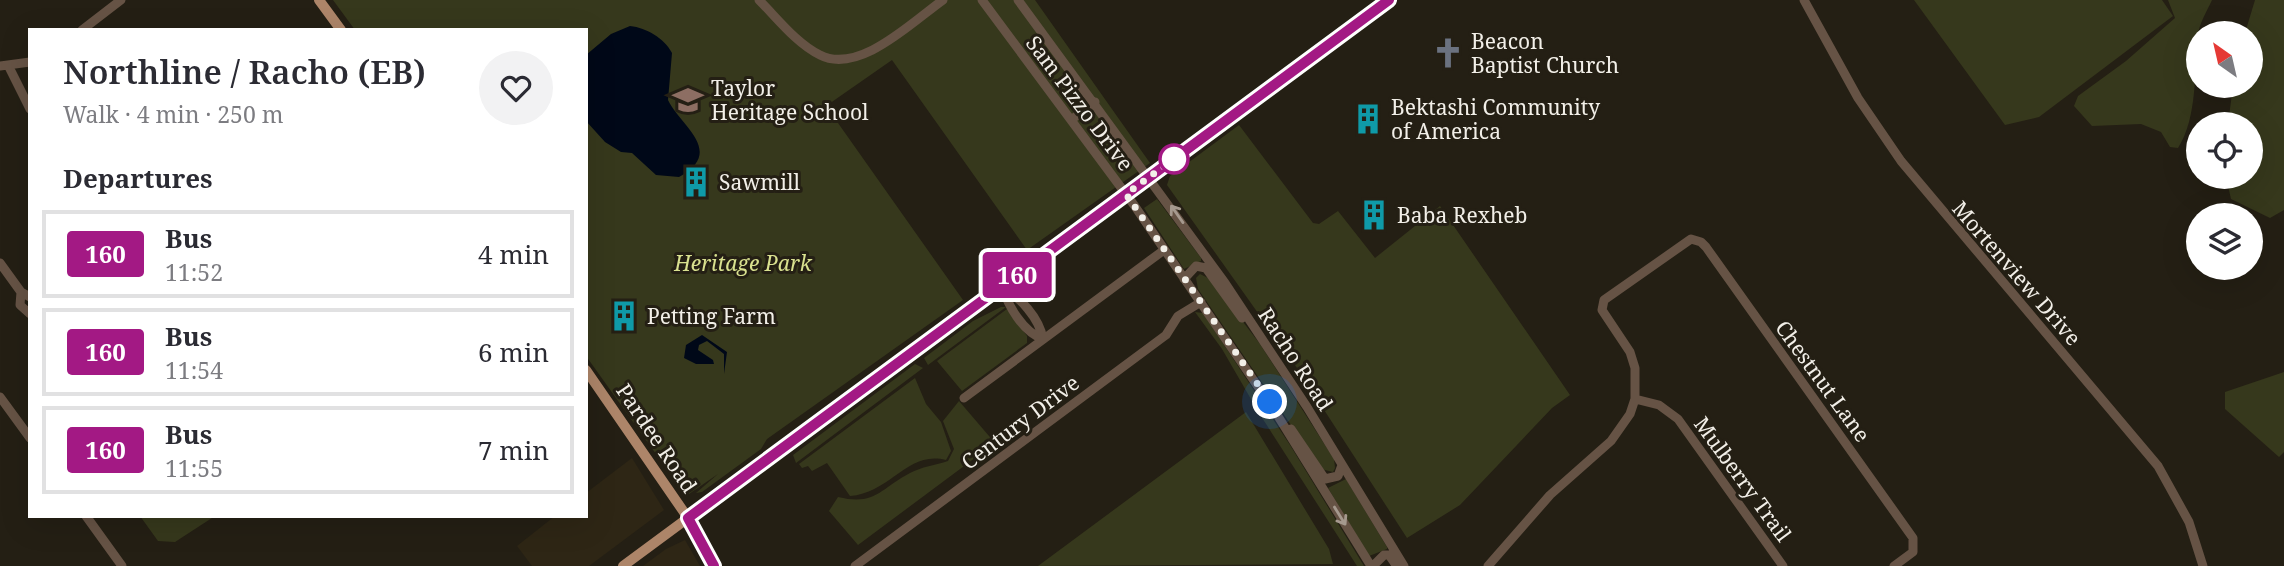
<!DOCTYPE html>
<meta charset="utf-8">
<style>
:root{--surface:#fff;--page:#f2f2f3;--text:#2b2b33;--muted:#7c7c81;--line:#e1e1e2}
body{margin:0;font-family:"Noto Serif",serif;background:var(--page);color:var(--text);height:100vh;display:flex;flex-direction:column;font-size:26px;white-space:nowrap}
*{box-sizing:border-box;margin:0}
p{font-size:23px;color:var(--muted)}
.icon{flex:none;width:38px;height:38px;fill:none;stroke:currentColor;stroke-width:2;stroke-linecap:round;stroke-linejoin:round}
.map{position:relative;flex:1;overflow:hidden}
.side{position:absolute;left:28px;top:28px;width:560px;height:490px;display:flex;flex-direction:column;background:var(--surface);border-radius:0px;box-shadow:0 7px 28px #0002}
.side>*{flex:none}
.badge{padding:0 14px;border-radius:5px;font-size:24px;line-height:46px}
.needle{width:46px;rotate:326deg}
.tools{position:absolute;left:2186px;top:21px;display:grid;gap:14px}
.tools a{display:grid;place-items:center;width:77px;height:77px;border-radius:50%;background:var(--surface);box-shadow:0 7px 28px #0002;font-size:35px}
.you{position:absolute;width:35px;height:35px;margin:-18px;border:5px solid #fff;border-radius:50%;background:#1a73e8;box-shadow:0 0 0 10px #1a73e833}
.map>.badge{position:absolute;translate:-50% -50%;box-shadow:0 0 0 4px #fff}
h2{padding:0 35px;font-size:26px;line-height:63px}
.round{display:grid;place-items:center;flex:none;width:74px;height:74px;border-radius:37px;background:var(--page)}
.headline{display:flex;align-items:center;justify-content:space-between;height:119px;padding:0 35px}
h1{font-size:33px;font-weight:600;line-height:52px}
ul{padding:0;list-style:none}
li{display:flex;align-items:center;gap:21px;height:88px;margin:0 14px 10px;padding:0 21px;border:4px solid var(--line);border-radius:0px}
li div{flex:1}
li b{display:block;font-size:26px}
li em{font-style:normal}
li .badge{min-width:77px;font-weight:700;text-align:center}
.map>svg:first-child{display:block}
</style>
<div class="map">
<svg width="2284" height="566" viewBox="0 0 2284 566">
<rect width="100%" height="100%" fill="#241f14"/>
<path fill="#2e2615" d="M632,458l32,52 -75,56h-57l-15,-20 38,-30h31v-23z
M685,540l15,26h-57l23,-17z"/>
<path fill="#36381c" d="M333,0h702l115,163 -123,87 -135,-190 -66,46 137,194 -196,139 -6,10 -59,43 -6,1 22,-19 -32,22 -100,-140v-326h-231z
M1914,0h248l11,16 -134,101 -34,8z
M2168,0h44c-5,11 -13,24 -14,35 -4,35 0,82 -20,113l-8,-1 -9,-15 -20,-8 -49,2 -18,-20 4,-10 48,-35 49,-43z
M2255,0h29v210l-14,8 -39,-19 -5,-22h24v-53h-22l5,-38h17v-53h-5z
M1239,125l74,98 6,1 19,-13 37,47 65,-52 130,189 -18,13 -92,97 -53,33 -112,-173 -128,-180 3,-9 7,-5z
M1157,199l44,59v3l-17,8 -40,-61z
M1200,274l10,5 50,65 74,115 1,9 -2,4 -12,-3 -123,-180 -2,-11z
M1001,307h5l-78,58 -4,-7 49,-37z
M1007,309l20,27v7l-65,48 -25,-30z
M1195,312l8,1 87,132 74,121h-7l-98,-153 -37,-64z
M915,364l8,4 -127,95 -3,-8z
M2284,372v80l-5,5 -54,-48v-17z
M915,378l11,26 15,18 10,29 -5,9c-39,-10 -55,33 -96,36l-23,-33 -15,8 -4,-5 -6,2 -3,-4z
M959,401l36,42 -137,102 -29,-34 9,-14c37,9 42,-8 72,-24 11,-6 26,-8 38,-12l6,-12 -11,-28z
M1246,412l83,137 4,15 -295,2z
M1346,479l41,68v2l-18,7 -41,-68z
M140,516h75l-40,26 -17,-1z"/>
<path fill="#000818" d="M630,26c17,2 34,12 42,27l-4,47c12,26 58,51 11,77l-23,-2 -24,-22 -11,-1 -16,-10 -19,-21v-66l25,-21z
M702,335l25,17 -3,22v-20l-17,-13 -8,4 -1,5 15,10 1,4h-18l-12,-6 2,-13z"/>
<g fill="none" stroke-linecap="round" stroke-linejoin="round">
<path stroke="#665345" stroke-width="9" d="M759,0c18,18 38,44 61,55 39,20 92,-33 123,-55
M982,0l152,205 142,208 95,153
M1018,0l207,283 82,124 97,159
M1804,0l54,98 43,63 257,305 31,56 14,44
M82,30l39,-30
M8,65l22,44
M0,66l30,-4
M1071,120l24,-18
M0,263l21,29 9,5
M1184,279l12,-13 10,2 36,50
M1002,286c18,12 37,31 41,53 -20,-7 -35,-33 -41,-53z
M21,292l-1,13 10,9
M0,397l30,41
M964,398l200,-148
M1635,399l24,6 19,14 105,147
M1291,429l34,50 13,-3 4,-11
M86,516l36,50
M855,566l311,-231 12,-19 23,-14
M1373,566l11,-11h5l7,10
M1488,566l62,-71 61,-54 19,-27 5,-15v-31l-5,-16 -28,-42 2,-10 87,-61 10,3 5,5 207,291v14l-19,14"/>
<path stroke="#ad8569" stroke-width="10" d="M319,0l22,30
M586,370l102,148 26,48
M623,566l766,-566"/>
</g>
<defs><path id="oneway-shaft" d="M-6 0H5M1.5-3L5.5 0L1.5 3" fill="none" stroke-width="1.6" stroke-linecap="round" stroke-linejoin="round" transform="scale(1.75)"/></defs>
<g stroke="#a5998e">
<use href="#oneway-shaft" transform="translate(1177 214) rotate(-125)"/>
<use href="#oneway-shaft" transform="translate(1340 516) rotate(58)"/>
</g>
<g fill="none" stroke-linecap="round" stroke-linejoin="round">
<g stroke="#fff" stroke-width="16">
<path id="line" d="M714,566l-26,-48 701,-518"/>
</g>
<use href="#line" stroke="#a31984" stroke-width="10"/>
<path stroke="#f2efe8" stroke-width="7" stroke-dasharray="0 12.6" d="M1174,159l-48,35 144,208"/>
</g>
<defs>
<g id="church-bare" transform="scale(2.415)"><path d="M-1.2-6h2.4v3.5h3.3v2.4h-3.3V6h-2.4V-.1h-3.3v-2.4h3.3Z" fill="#6b7280" stroke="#241f14" stroke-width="2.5" paint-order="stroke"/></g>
<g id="school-bare" transform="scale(2.415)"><path d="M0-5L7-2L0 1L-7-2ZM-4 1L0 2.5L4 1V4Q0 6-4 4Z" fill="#8d6e63" stroke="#241f14" stroke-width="2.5" paint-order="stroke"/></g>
<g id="building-bare" transform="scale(2.415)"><path d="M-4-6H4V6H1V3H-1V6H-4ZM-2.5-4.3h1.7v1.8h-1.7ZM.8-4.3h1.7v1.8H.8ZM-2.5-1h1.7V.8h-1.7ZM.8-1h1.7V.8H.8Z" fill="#0f9aa8" stroke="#241f14" stroke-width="2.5" paint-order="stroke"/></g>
</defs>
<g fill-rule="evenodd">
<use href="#church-bare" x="1448" y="53"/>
<use href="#school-bare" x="688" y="100"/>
<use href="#building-bare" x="1368" y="119"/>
<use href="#building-bare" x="696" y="182"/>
<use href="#building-bare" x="1374" y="215"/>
<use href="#building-bare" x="624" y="316"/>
</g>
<circle fill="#fff" stroke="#a31984" stroke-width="3.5" cx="1174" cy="159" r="14"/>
<g text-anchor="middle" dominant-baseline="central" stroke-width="6" stroke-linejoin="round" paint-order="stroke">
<g font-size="21" fill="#f2efe8" stroke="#241f14" text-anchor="start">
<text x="1471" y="41">Beacon<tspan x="1471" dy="24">Baptist Church</tspan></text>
<text x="711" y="88">Taylor<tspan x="711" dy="24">Heritage School</tspan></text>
<text x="1391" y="107">Bektashi Community<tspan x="1391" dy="24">of America</tspan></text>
<text x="719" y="182">Sawmill</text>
<text x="1397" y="215">Baba Rexheb</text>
<text x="647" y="316">Petting Farm</text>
</g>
<g font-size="21" fill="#f2efe8" stroke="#241f14">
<text transform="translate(1080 103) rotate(53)">Sam Pizzo Drive</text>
<text transform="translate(2017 273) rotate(49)">Mortenview Drive</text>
<text transform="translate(1296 359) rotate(57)">Racho Road</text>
<text transform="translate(1823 381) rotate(54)">Chestnut Lane</text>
<text transform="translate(1020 422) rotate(-37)">Century Drive</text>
<text transform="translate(657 438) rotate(56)">Pardee Road</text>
<text transform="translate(1743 479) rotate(54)">Mulberry Trail</text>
</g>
<g font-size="21" font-style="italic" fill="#d9e18f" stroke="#241f14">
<text x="743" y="263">Heritage Park</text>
</g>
</g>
</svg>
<div class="tools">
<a><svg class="needle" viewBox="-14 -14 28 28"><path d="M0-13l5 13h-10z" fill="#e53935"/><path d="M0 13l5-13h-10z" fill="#7c7c81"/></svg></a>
<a><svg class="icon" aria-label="locate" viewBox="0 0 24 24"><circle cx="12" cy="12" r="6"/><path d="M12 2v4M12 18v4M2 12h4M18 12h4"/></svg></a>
<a><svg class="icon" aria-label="layers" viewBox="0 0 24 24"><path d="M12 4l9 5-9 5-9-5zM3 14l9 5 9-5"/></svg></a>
</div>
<div class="you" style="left:1270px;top:402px"></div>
<b class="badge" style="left:1017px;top:275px;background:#a31984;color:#fff">160</b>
<section class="side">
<div class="headline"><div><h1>Northline / Racho (EB)</h1><p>Walk · 4 min · 250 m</p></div><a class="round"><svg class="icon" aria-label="heart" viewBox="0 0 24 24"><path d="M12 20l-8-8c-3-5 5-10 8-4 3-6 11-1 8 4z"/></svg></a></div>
<h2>Departures</h2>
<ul>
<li><span class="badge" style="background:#a31984;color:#fff">160</span><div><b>Bus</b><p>11:52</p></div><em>4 min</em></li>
<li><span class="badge" style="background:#a31984;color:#fff">160</span><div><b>Bus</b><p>11:54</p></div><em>6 min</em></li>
<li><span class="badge" style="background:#a31984;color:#fff">160</span><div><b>Bus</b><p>11:55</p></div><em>7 min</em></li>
</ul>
</section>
</div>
